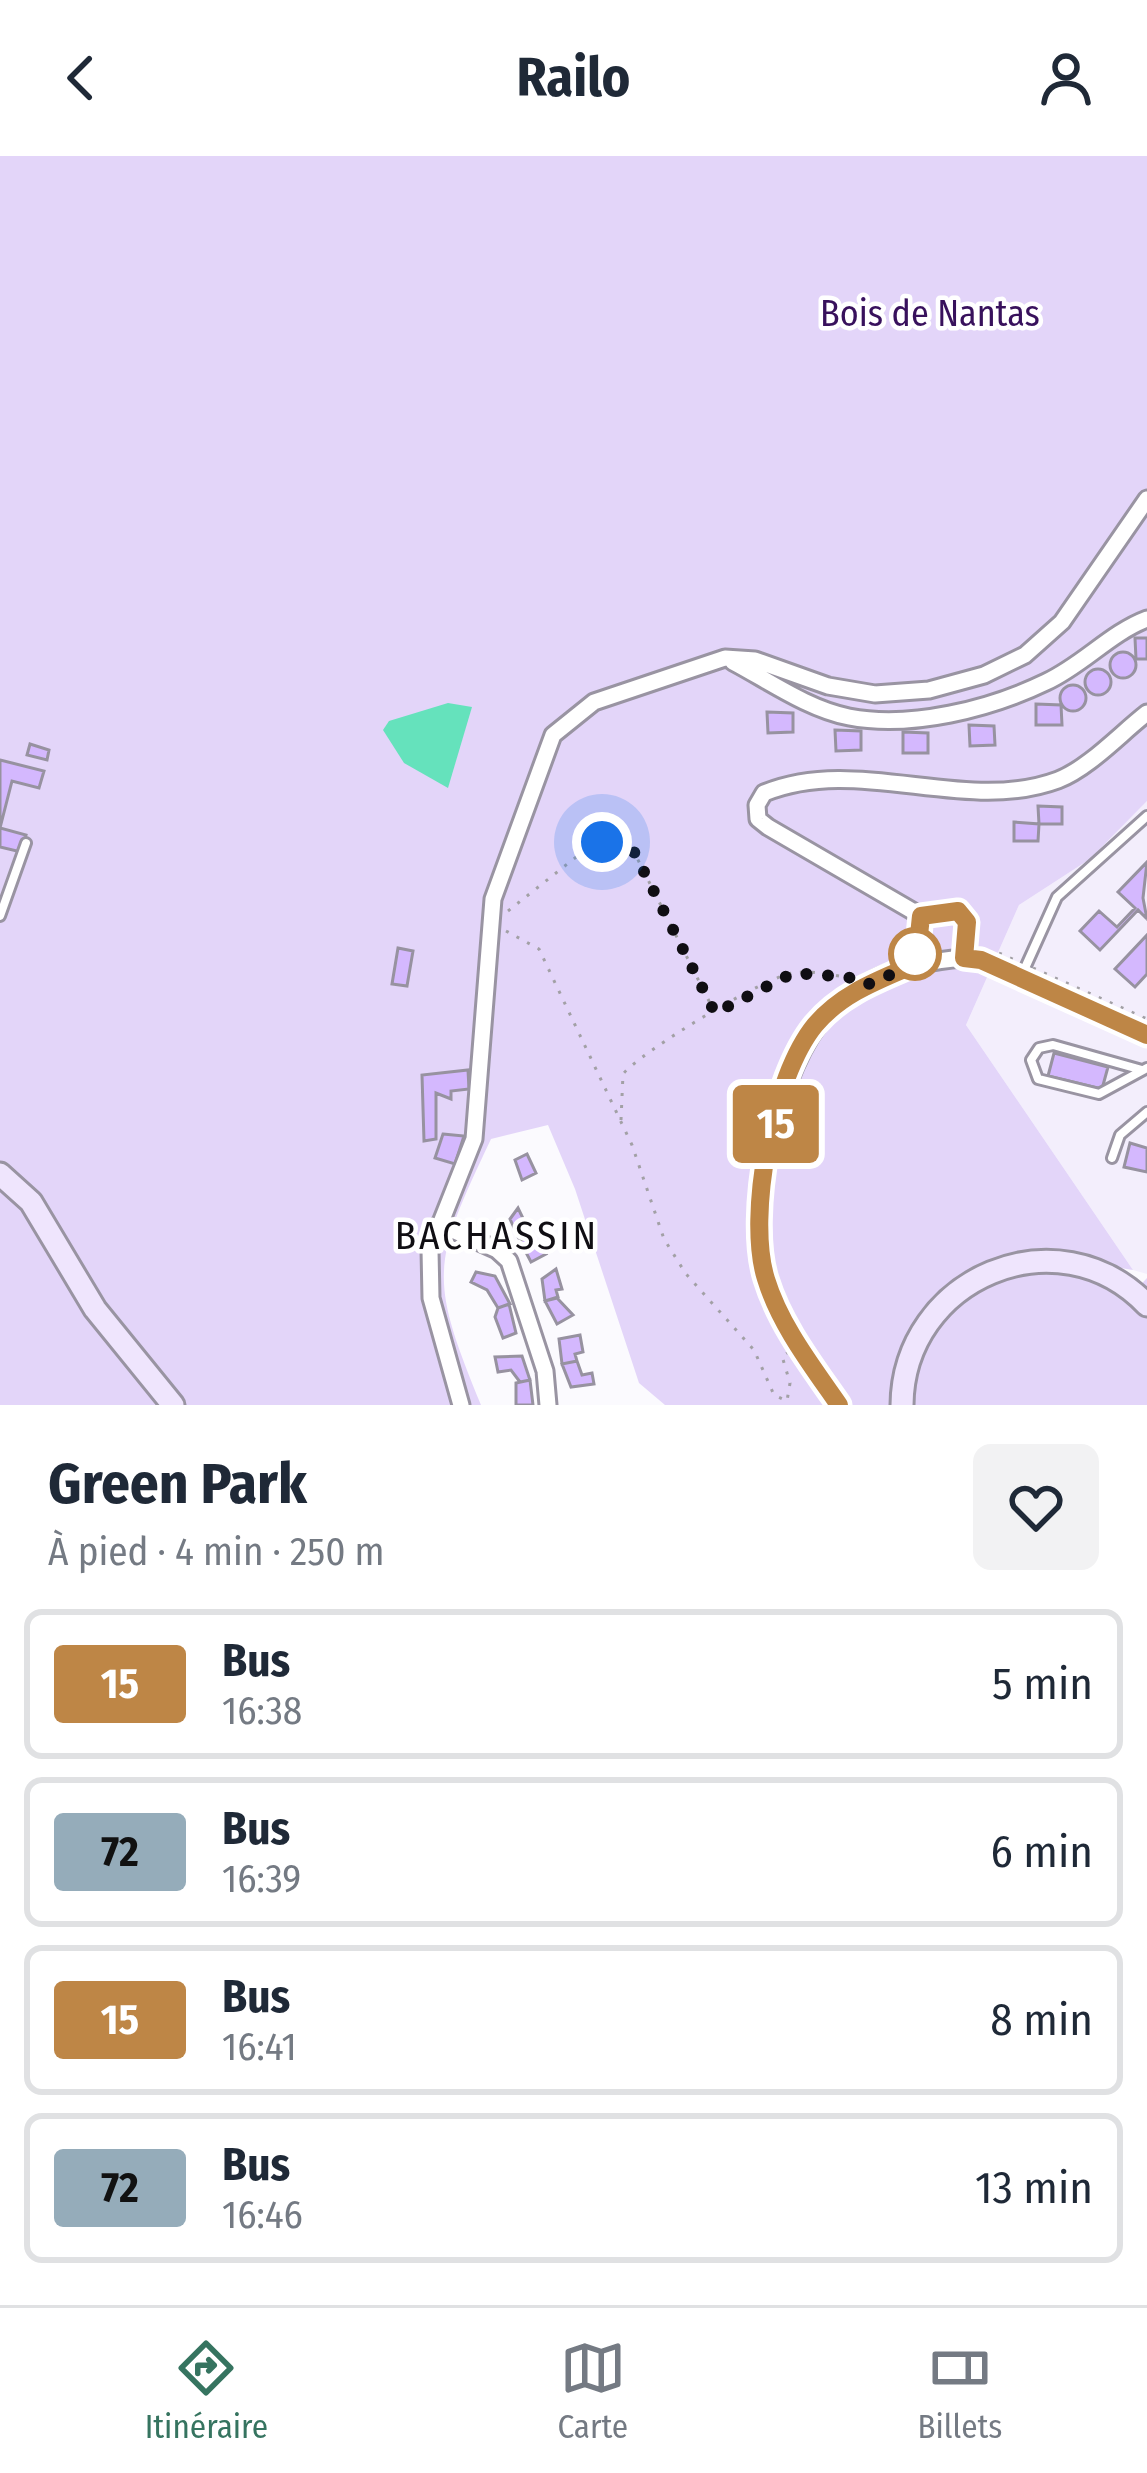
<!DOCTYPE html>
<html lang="fr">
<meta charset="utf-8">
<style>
:root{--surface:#fff;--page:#f2f2f3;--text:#1f2937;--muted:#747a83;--line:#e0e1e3;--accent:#367460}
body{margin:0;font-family:"Fira Sans Condensed",sans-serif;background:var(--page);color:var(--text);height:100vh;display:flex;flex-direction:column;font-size:45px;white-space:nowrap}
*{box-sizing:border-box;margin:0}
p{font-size:39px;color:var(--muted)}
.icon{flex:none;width:66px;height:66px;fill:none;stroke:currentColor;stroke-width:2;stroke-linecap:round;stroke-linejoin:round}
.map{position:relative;height:1249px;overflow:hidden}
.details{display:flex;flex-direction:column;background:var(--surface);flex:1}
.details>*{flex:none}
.badge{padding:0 24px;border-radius:9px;font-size:42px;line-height:78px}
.you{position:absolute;width:60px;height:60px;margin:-30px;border:9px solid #fff;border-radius:50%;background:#1a73e8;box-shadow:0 0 0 18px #1a73e833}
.map>.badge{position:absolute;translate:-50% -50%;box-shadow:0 0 0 6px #fff}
.round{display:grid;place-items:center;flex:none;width:126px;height:126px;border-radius:18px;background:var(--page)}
.head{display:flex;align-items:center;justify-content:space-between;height:204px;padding:0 48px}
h1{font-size:57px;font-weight:700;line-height:90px}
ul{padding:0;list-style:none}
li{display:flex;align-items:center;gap:36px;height:150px;margin:0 24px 18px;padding:0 24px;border:6px solid var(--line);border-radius:18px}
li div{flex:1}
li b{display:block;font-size:45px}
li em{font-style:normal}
li .badge{min-width:132px;font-weight:700;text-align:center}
header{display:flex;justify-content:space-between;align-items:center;height:156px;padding:0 48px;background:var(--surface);font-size:54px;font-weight:700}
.dock{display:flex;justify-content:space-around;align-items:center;height:168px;border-top:3px solid var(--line);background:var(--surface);font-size:33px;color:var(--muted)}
.dock a{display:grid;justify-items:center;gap:6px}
.dock .on{color:var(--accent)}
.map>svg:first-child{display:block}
</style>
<header><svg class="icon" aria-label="back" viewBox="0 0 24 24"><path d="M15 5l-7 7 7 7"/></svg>Railo<svg class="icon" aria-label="person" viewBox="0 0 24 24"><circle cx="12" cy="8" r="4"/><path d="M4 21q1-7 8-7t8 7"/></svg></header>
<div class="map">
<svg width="1147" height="1249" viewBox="0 0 1147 1249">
<rect width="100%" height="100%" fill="#fbfafe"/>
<path fill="#f3eefc" d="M1147,645v473l-14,-4 -167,-245 53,-120 71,-46z"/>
<path fill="#e3d5f9" d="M0,0h1147v645l-57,58 -71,46 -53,120 167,245 -49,-8 45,35 18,-19v127h-482l-26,-22 -64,-194 -27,-64 -57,14c-59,125 -63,137 -10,266h-481z"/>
<path fill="#65e2bc" d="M448,547l24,4 -24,81 -44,-25 -21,-33 6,-9z"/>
<path fill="#d4b8fe" stroke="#9792a0" stroke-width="3" d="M1135,482h12v21h-11z
M1110 509a13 13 0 1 1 26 0a13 13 0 1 1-26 0Z
M1085 526a13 13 0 1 1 26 0a13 13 0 1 1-26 0Z
M1060 542a13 13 0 1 1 26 0a13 13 0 1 1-26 0Z
M1036,548l25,1 1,20h-26z
M767,556l26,1v19l-25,1z
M969,569l25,1 1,19 -25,1z
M835,574l26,1v19l-25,1z
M903,576l25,1v20h-25z
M30,588l19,6 -2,10 -20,-5z
M0,604l44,11 -5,17 -27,-7 -12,47 26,7 -5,17 -21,-5z
M1038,650l24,1v17h-23z
M1014,666l25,2 -1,17h-24z
M1147,706l-4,36 4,21 -9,-9 -38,40 -20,-19 19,-20 18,16 18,-19 -17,-16z
M1147,779v39l-12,13 -20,-18z
M398,792l15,3 -6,35 -15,-2z
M1054,897l54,14 -6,22 -54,-13z
M468,914l1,19 -18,2v8l-15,-6v46l-12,2 -2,-66z
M443,978l21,2 -9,28 -20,-6z
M1130,987l17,5v24l-23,-5z
M527,998l9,19 -14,7 -7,-20z
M518,1052l13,27 -11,6 -10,-22z
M531,1079l15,19 -15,8 -11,-21z
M556,1113l6,20 -6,1 2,7 -13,4 -3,-22z
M476,1116l19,4 15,28 -12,4 -11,-18 -16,-8z
M557,1142l16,17 -16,9 -12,-23z
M509,1148l7,29 -13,5 -8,-21 3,-9z
M580,1179l3,17 -8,2 2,7 -15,3 -3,-25z
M522,1200l8,24 -10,2 -9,-12 -13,2 -3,-15z
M577,1205l5,14 10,-2 2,11 -23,3 -9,-23z
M530,1224l3,25h-17v-22z"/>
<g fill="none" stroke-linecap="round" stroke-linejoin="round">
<g stroke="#9994a2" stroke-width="14">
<path id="lane" d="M0,760l26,-73
M963,802l18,2 166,75
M1020,823l37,-82 90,-81
M1142,914l-89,-25 -14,3 -8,12 7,19 61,15 48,-26
M1112,1002l8,-23 27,-23"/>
</g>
<g stroke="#9994a2" stroke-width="21">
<path id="street" d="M733,506c36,19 75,47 116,55 62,12 141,-8 197,-35 37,-17 64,-49 101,-63
M921,760l-153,-89 -10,-8 -1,-14 7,-12c95,-39 200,22 294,-13 31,-12 62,-46 89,-67
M439,1068l58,26 12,11 36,110 3,34
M461,1249l-30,-107 -1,-48 44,-111 19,-240 60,-164 41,-33 131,-44 30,2 73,26 47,8 54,-4 55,-15 41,-20 37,-33 85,-123
M839,1249c-28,-41 -65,-86 -76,-136 -10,-44 -2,-83 8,-126 28,-116 65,-174 192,-185l4,-36 -9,-11 -37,5 -5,48"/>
</g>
<g stroke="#9994a2" stroke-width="27">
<path id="secondary" d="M0,1018l31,28 64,107 78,96
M902,1249c1,-127 156,-193 245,-100"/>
</g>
<path stroke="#a2a0a5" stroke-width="3" stroke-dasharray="3 9" stroke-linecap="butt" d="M508,755l77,-61 41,-14 89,177
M506,775l33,18 93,196 32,94 22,35 68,76 20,45 13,6 3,-18 -8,-27 5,-3
M999,797l20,9
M1033,812l114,51
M621,964l2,-46c19,-23 141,-97 170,-101 18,-3 39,2 57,5"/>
<use href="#lane" stroke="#fff" stroke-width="8"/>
<use href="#street" stroke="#fff" stroke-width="15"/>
<use href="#secondary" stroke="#efe5fd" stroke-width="21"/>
</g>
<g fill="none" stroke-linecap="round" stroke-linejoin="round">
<g stroke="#fff" stroke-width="27">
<path id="line" d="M839,1249c-27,-39 -59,-80 -73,-126 -20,-63 7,-203 49,-254 27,-32 64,-45 101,-61l5,-48 37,-5 9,11 -3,36 17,2 166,75"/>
</g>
<use href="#line" stroke="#be8646" stroke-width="18"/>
<path stroke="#100e13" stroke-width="12" stroke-dasharray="0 21.6" d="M602,686l24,-6 89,177 78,-40 55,4 18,8 50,-21 -1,-10"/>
</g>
<circle fill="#fff" stroke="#be8646" stroke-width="6" cx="915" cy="798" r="24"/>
<g text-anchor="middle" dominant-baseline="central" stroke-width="9" stroke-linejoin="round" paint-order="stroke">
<g font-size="36" fill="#38115c" stroke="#fff">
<text x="930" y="158">Bois de Nantas</text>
</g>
<g font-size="39" letter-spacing="3" fill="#100e13" stroke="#fff">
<text x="497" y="1080">BACHASSIN</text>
</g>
</g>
</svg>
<div class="you" style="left:602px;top:686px"></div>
<b class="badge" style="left:776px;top:968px;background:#be8646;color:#fff">15</b>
</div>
<section class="details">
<div class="head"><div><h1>Green Park</h1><p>À pied · 4 min · 250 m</p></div><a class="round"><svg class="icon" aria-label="heart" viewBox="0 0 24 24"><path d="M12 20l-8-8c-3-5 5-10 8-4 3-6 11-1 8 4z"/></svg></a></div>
<ul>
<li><span class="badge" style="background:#be8646;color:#fff">15</span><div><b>Bus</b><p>16:38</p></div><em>5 min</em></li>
<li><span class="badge" style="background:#95acba;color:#111">72</span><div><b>Bus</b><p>16:39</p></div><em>6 min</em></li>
<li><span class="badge" style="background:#be8646;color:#fff">15</span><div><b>Bus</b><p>16:41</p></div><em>8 min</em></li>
<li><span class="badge" style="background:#95acba;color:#111">72</span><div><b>Bus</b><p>16:46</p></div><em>13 min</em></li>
</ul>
</section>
<nav class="dock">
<a class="on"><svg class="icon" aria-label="directions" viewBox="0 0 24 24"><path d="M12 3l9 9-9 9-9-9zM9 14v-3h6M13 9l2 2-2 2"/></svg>Itinéraire</a>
<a><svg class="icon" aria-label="map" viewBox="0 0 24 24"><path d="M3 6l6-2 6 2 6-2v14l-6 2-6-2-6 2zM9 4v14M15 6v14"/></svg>Carte</a>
<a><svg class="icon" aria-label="tickets" viewBox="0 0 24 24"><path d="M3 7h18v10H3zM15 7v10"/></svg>Billets</a>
</nav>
